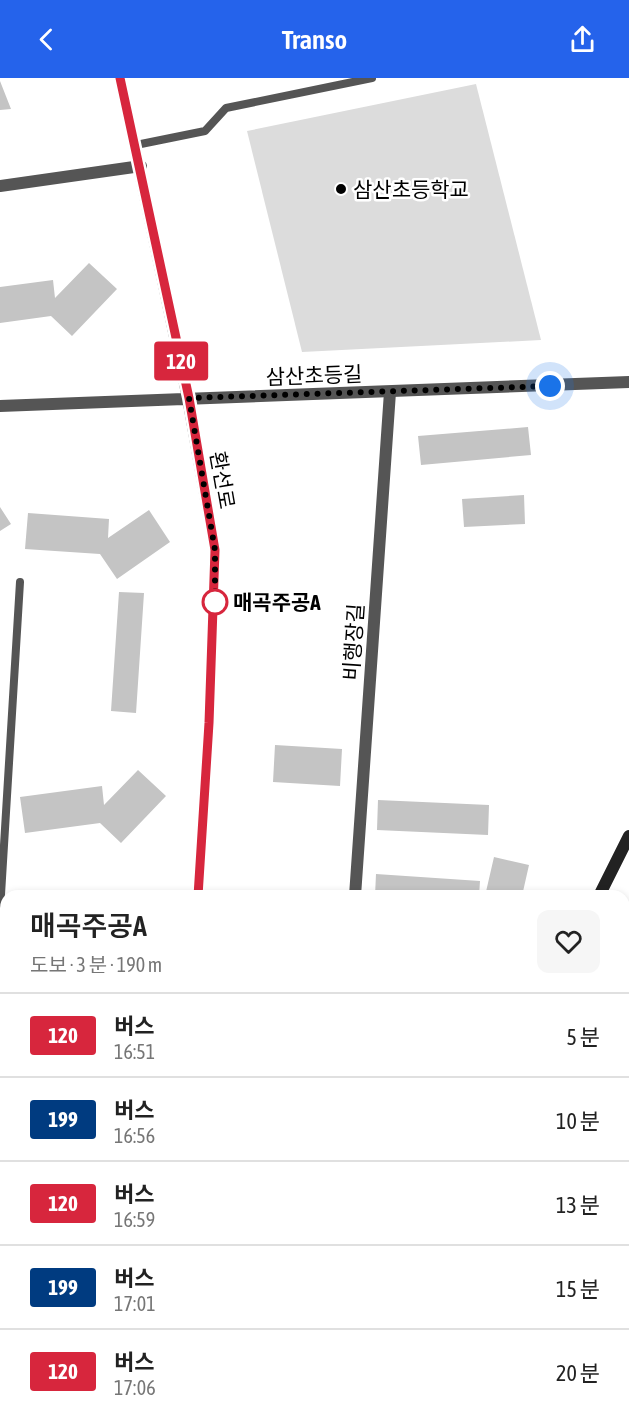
<!DOCTYPE html>
<html lang="ko">
<meta charset="utf-8">
<style>
:root{--surface:#fff;--page:#f6f6f6;--text:#222;--muted:#767676;--line:#e0e0e0;--accent:#2563eb}
body{margin:0;font-family:"Asap Condensed","Noto Sans KR",sans-serif;background:var(--page);color:var(--text);height:100vh;display:flex;flex-direction:column;font-size:22px;white-space:nowrap}
*{box-sizing:border-box;margin:0}
p{font-size:20px;color:var(--muted)}
.icon{flex:none;width:33px;height:33px;fill:none;stroke:currentColor;stroke-width:2;stroke-linecap:round;stroke-linejoin:round}
.map{position:relative;flex:1;overflow:hidden}
.sheet{position:absolute;left:0px;top:812px;width:630px;height:536px;display:flex;flex-direction:column;background:var(--surface);border-radius:18px 18px 0 0;box-shadow:0 3px 9px #0003}
.sheet>*{flex:none}
.badge{padding:0 12px;border-radius:4px;font-size:21px;line-height:39px}
.you{position:absolute;width:30px;height:30px;margin:-15px;border:4px solid #fff;border-radius:50%;background:#1a73e8;box-shadow:0 0 0 9px #1a73e833}
.map>.badge{position:absolute;translate:-50% -50%;box-shadow:0 0 0 3px #fff}
.round{display:grid;place-items:center;flex:none;width:63px;height:63px;border-radius:12px;background:var(--page)}
.head{display:flex;align-items:center;justify-content:space-between;height:102px;padding:0 30px}
h1{font-size:28px;font-weight:600;line-height:45px}
ul{padding:0;list-style:none}
li{display:flex;align-items:center;gap:18px;height:84px;padding:0 30px;border-top:2px solid var(--line)}
li div{flex:1}
li b{display:block;font-size:22px}
li em{font-style:normal}
li .badge{min-width:66px;font-weight:700;text-align:center}
header{display:flex;justify-content:space-between;align-items:center;height:78px;padding:0 30px;background:var(--accent);color:#fff;font-size:27px;font-weight:600}
.map>svg:first-child{display:block}
</style>
<header><svg class="icon" aria-label="back" viewBox="0 0 24 24"><path d="M15 5l-7 7 7 7"/></svg>Transo<svg class="icon" aria-label="share" viewBox="0 0 24 24"><path d="M12 15V3M7 8l5-5 5 5M5 13v7h14v-7"/></svg></header>
<div class="map">
<svg width="629" height="1346" viewBox="0 0 629 1346">
<defs>
<pattern id="grass-dots" width="8" height="8" patternUnits="userSpaceOnUse" patternTransform="scale(1.5)"><rect width="8" height="8" fill="#dcdcdc"/><path d="M2 2h.1M6 6h.1" fill="none" stroke="#bbb" stroke-width="1.8" stroke-linecap="round"/></pattern>
<pattern id="water-waves" width="16" height="10" patternUnits="userSpaceOnUse" patternTransform="scale(1.5)"><rect width="16" height="10" fill="#a3a3a3"/><path d="M0 5q4-4 8 0t8 0" fill="none" stroke="#8b8b8b"/></pattern>
</defs>
<rect width="100%" height="100%" fill="#fff"/>
<path fill="url(#grass-dots)" d="M629,843v315l-5,9v-315z"/>
<path fill="#dcdcdc" d="M476,6l65,256 -239,12 -55,-221z"/>
<path fill="url(#water-waves)" d="M629,1275v71h-45l3,-5h37v-58z"/>
<path fill="#c4c4c4" d="M0,3l11,28 -11,1z
M89,185l28,26 -45,47 -21,-20 -51,7v-36l53,-7 2,18z
M528,349l3,28 -110,10 -3,-29z
M524,417l1,29 -61,3 -2,-28z
M0,429l11,17 -11,7z
M149,432l21,32 -53,37 -17,-25 -75,-5 3,-36 81,6 -1,19z
M119,514l25,1 -8,120 -25,-2z
M275,667l67,4 -2,37 -67,-4z
M138,692l28,26 -45,47 -21,-20 -75,10 -5,-36 82,-11 2,19z
M378,722l111,5 -1,30 -111,-5z
M494,779l35,8 -7,31h-37z
M376,796l104,7 -1,15h-104z"/>
<g fill="none" stroke-linecap="round" stroke-linejoin="round">
<path stroke="#777" stroke-width="4" stroke-dasharray="1.5 3" stroke-linecap="butt" d="M624,1180l5,-9
M532,1346l3,-5"/>
<path stroke="#555" stroke-width="8" d="M136,67l69,-14 21,-23 146,-30
M0,833l20,-329
M0,967h6
M0,1161l6,-2
M265,1346l4,-5"/>
<path stroke="#555" stroke-width="12" d="M0,108l141,-20"/>
<path stroke="#555" stroke-width="12" d="M355,818l35,-504
M0,833l6,1
M0,1087h6
M0,1231l6,1
M38,1346v-5"/>
<path stroke="#555" stroke-width="12" d="M120,0l68,320 27,152 -6,173 -11,173
M0,328l629,-24
M162,1346l1,-5"/>
<path stroke="#222" stroke-width="12" d="M599,818l30,-60
M367,1346l1,-5"/>
</g>
<g fill="none" stroke-linecap="round" stroke-linejoin="round">
<g stroke="#fff" stroke-width="14">
<path id="line" d="M120,0l69,320 26,152 -6,173 -11,173"/>
</g>
<use href="#line" stroke="#d7263d" stroke-width="9"/>
<path stroke="#000" stroke-width="6" stroke-dasharray="0 10.8" d="M215,524v-52l-26,-152 361,-12"/>
</g>
<circle fill="#000" stroke="#fff" stroke-width="2" cx="341" cy="111" r="6"/>
<circle fill="#fff" stroke="#d7263d" stroke-width="3" cx="215" cy="524" r="12"/>
<g text-anchor="middle" dominant-baseline="central" stroke-width="5" stroke-linejoin="round" paint-order="stroke">
<g font-size="21" fill="#000" stroke="#fff" text-anchor="start">
<text x="353" y="111">삼산초등학교</text>
</g>
<g font-size="21" fill="#000" stroke="#fff">
<text transform="translate(314 297) rotate(-2)">삼산초등길</text>
<text transform="translate(223 402) rotate(80)">환선로</text>
<text transform="translate(353 564) rotate(-86)">비행장길</text>
</g>
<g font-size="21" font-weight="bold" fill="#000" stroke="#fff" text-anchor="start">
<text x="233" y="524">매곡주공A</text>
</g>
</g>
</svg>
<div class="you" style="left:550px;top:308px"></div>
<b class="badge" style="left:181px;top:283px;background:#d7263d;color:#fff">120</b>
<section class="sheet">
<div class="head"><div><h1>매곡주공A</h1><p>도보 · 3 분 · 190 m</p></div><a class="round"><svg class="icon" aria-label="heart" viewBox="0 0 24 24"><path d="M12 20l-8-8c-3-5 5-10 8-4 3-6 11-1 8 4z"/></svg></a></div>
<ul>
<li><span class="badge" style="background:#d7263d;color:#fff">120</span><div><b>버스</b><p>16:51</p></div><em>5 분</em></li>
<li><span class="badge" style="background:#003b80;color:#fff">199</span><div><b>버스</b><p>16:56</p></div><em>10 분</em></li>
<li><span class="badge" style="background:#d7263d;color:#fff">120</span><div><b>버스</b><p>16:59</p></div><em>13 분</em></li>
<li><span class="badge" style="background:#003b80;color:#fff">199</span><div><b>버스</b><p>17:01</p></div><em>15 분</em></li>
<li><span class="badge" style="background:#d7263d;color:#fff">120</span><div><b>버스</b><p>17:06</p></div><em>20 분</em></li>
</ul>
</section>
</div>
